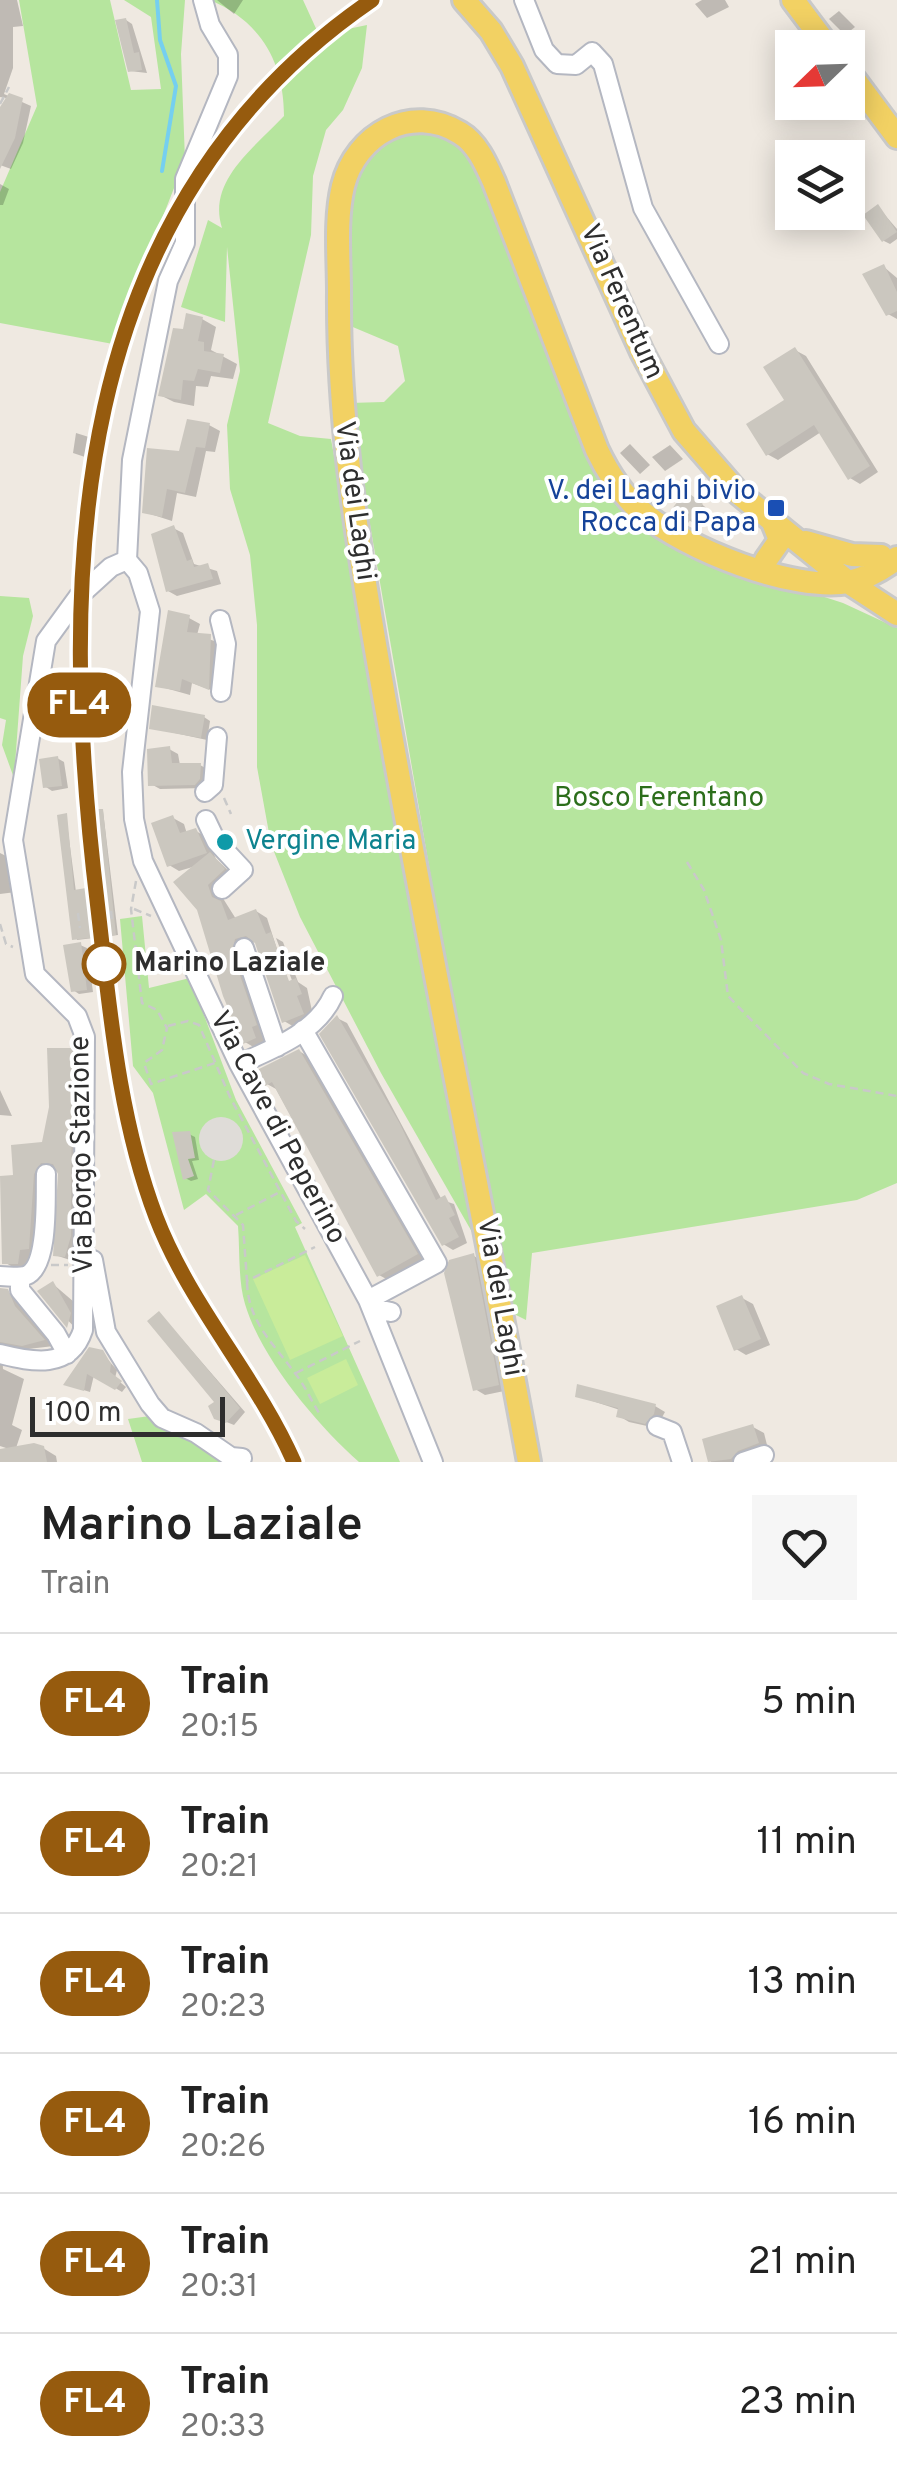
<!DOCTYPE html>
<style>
:root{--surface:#fff;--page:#f6f6f6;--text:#222;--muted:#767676;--line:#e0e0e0}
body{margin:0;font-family:Overpass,sans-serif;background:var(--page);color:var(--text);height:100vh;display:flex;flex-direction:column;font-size:38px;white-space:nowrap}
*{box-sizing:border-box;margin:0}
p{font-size:32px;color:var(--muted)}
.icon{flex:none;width:55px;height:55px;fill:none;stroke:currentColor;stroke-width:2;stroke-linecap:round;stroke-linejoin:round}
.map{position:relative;height:1462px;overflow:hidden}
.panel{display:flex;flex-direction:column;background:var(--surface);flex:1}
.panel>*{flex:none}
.badge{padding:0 20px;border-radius:32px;font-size:35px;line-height:65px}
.needle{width:65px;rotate:247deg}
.buttons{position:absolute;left:775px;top:30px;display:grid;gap:20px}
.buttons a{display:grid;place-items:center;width:90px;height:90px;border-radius:0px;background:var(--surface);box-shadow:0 5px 25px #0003;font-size:50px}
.scale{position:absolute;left:30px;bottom:25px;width:195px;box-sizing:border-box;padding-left:10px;border:5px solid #2e2e2e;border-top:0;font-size:28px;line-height:35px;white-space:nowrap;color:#2e2e2e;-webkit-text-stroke:8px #fff;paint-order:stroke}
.map>.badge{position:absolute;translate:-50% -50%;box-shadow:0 0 0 5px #fff}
.round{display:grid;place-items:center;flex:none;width:105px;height:105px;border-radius:0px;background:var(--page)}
.overview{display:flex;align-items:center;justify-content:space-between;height:170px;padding:0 40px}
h1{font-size:48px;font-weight:600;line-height:75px}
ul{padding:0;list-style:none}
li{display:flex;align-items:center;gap:30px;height:140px;padding:0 40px;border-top:2px solid var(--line)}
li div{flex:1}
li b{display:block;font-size:38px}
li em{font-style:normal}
li .badge{min-width:110px;font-weight:700;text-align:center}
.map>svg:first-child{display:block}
</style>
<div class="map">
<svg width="897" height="1462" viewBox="0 0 897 1462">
<rect width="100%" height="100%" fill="#efe9e1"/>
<path fill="#b6e59e" d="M19,0h91l21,90 30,-1 -10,-72 -27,-17h61l-4,54 4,106 -72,184 -113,-21v-131l37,-86z
M210,0h93l16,35 48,-10 -5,43 -19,42 -17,20 -13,46 -2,59 -43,188 32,13 31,3 145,800 -95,-166 -81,-156 -29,-73 -14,-77v-142l-7,-70 -20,-66 -3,-64 13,-54 -13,-124 -2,75 -44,-15 27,-87 14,8c-15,-47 32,-80 62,-112 0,-55 -24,-95 -74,-116z
M412,125l58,22 166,373 40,29 167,54 54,25v555l-40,17 -325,53 -6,67 -16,-8 -14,-58 -147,-851 35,-1 21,-21 -7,-35 -50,-21 -4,-111 19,-60z
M0,596l29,2 4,18 -10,40 -9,122 -12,-33 4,-25 -6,-2z
M142,916l7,72 41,-10 46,122 66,123 -7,4 105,235h-41c-42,-37 -98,-104 -114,-158 -7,-23 -5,-53 -7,-78l-32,-32 -22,16 -31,-117 -20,-27 -13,-147z
M150,1416l81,46h-89l-14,-43z"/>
<path fill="#c9ec9a" d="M305,1255l38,81 -53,24 -37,-81z
M346,1359l12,26 -38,19 -13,-26z"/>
<path fill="#dfdcd8" d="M199 1139a22 22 0 1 1 44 0a22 22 0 1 1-44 0Z"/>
<path fill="#0003" d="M0,0h17l6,26 -10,1v41l-9,26 27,12 -8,37 -12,26 -11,-4v-51l6,-16 -6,-1z
M217,0h26l-9,14z
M702,0h23l4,7 -22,11 -12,-14z
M839,11l16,16 -10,8 -16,-16z
M126,20l6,4 15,49 -17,-2z
M791,143l6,4 14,11h-19v4l-10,-8z
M0,184l9,5 -6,16h-3z
M878,207l19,22v10l-7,5 -6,-3z
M884,267l13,11v41l-9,-5z
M202,319l14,8 -5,23 26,14 -4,15 -22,-3 -3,11 -12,-1 -2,20 -20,-4 -14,-7 25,-63z
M795,350l11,6 72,116 -18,12 -10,-6 -29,-46 -43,28 -11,-6 20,-53z
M209,425l11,6 -5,21 -9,-1 -10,46 -19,-4 -5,28 -28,-9 37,-59z
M76,433l16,5 -4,20 -15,-5z
M630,444l20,21 -10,9 -20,-21z
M670,445l13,14 -18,12 -13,-14z
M693,498l15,11 -12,16 -21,-15z
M173,528l10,5 11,31 23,7 4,13 -44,12 -9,-5z
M189,618l11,6 -3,11 23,8 -1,50 -27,-10 -2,12 -32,-9z
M204,717l6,4 -3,19 -55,-12z
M169,749l9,5 2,11h20l9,5 -4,18 -45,1 -9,-5z
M57,758l7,4 4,26 -16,3 -6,-4z
M103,811l15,124 -41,5 -11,-124 10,76 25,-4z
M173,818l11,6 3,10 9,-3 10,6 10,22 19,18 -16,15 17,27 20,-8 11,7 24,75 5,-2 -20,-53 7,4 15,40 9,6 7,32 -18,8 -12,-7 -27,-80 -10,4 19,100 -9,4 -12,-7 -49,-176 -17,5 -10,-6z
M0,853l12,6 4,33 -16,2z
M80,945l7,3 6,44 -14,2 -6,-4z
M337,1018l10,5 95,177 12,4 13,39 -14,7 -10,-6z
M72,1050l13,8 -6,205 -24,-8 4,-86 -12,12 -16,90 -13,-1 -14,-8 11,-84 29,-34z
M299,1051l10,6 116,203 -37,20 -9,-5 -103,-186 -9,-5z
M0,1090l12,26 -12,-1z
M189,1134l6,3 4,23 -7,1 6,18 -7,2 -6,-3z
M474,1256l10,6 25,128 -24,5 -10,-6z
M53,1284l21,18 5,30 -38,-40z
M0,1291l20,8 7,16 27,31 -52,6 1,17 21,10 -12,46 10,5 -7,21 -15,-5z
M742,1298l11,6 17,41 -24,10 -10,-6z
M160,1314l85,98 -11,13 -10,-4 -6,-19z
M102,1353l15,17 -2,8 11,9 -4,5 -28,-17 -4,17 -23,-7z
M577,1396l78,10 10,6 -9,16 -27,-6 -10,-6 1,-6z
M753,1427l11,6 4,16 -29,13h-28l-6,-21z
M43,1448l13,8 1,6h-57v-9z"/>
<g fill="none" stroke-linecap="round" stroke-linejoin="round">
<path stroke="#75cff0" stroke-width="4" d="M157,0l3,40 16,46 -14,85"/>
</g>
<path fill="#cbc7bf" d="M126,18l8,35 5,-1 3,18 -14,2 -13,-52z
M9,93l14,5 -8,40 -15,31v-62z
M878,204l19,28 -15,10 -19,-27z
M884,264l13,28v19l-11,5 -24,-42z
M186,313l17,4 -5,24 6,1v9l20,3 -4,19 -22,-4 -4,12 -11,-1 -2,20 -23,-4 15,-68 10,1z
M795,347l75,119 -22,14 -34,-55 -48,31 -20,-32 38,-24 -21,-33z
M187,419l23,4 -5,25 -9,-1 -11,46 -18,-4 -5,28 -20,-4 5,-65 32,3z
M686,491l17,13 -15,19 -17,-13z
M174,525l13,36 5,-2 2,8 14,-4 5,16 -47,13 -15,-58z
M168,610l22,5 -3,17 24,2 -2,56 -27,-11 -2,12 -25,-4z
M152,705l53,10 -4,23 -52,-9z
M170,746l2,17h29l-1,16 -5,6 -47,1 -1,-37z
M58,756l4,30 -19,2 -4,-29z
M91,809h12l13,126 -44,5 -15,-125 10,-2 7,77 24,-4z
M173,815l7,18 16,-5 11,25 -40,14 -16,-44z
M210,852l15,17 -17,16 4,12 9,4 7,19 28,-11 10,25 5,-2 18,49 7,-3 6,16 -5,2 7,18 -22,9 -27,-80 -9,-7 -11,3 -3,13 25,73 -5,2 4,11 -13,6 -20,-48 -26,-86 -24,-28z
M81,942l6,48 -16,2 -8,-47z
M337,1015l63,109 36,76 9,-5 10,20 -6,3 10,19 -17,9 -123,-212z
M47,1048h25l-1,188 -6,21 -12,-1 5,-82 -5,-10 -12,-1 -7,11 -5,75 -9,1 -2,14h-16l-2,-88 13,-1 -2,-30 31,-3 7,-35z
M299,1049l119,205 -41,23 -105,-195 -7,4 -8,-16z
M190,1131l5,27 -7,1 6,17 -11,4 -11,-48z
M474,1253l25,132 -26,6 -29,-118 5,-13z
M53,1281l18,32 -4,15 -30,-37z
M0,1288l8,1 7,17 30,34 -23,6 -22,-4z
M742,1295l19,44 -27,12 -18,-45z
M159,1311l81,97 -14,15 -12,-4 -6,-13 6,-4 -67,-81z
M89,1347l14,3 8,14 -1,8 12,9 -7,9 -28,-16 -3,17 -21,-6z
M577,1384l79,20 -2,10 -9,10 -29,-7 2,-9 -43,-11z
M753,1424l6,19 -21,8 -7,8 -23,3 -6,-23z
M34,1443l10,3 3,16h-47v-13z"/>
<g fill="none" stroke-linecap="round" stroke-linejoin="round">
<g stroke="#b4b7c1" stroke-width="22">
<path id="minor" d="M524,0l20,50 13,14 19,1 16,-13 11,12 40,144 76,136
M127,560l5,-100 36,-179 17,-38v-64l43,-103v-21l-18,-30 -7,-25
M220,620l6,24 -5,48
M205,792l8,-7 4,-48
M206,820l10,21 27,29 -21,19
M244,948l33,99
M303,1030l134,233 -69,37
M239,1064c34,-15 78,-32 94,-68
M93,1260l13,72 44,72 12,14 34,15 35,24 11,1
M0,1276c8,0 18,2 25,0 25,-8 20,-80 21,-102
M20,1277v13l36,44 11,20
M372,1308l19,4
M0,1354c32,8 70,16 83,-24l2,-293 -8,-21 -42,-42 -22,-134 33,-199 32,-44 33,-30 16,-7 11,13 12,38 -18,161 2,47 9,42 96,203 129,236 65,162
M657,1426l15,6 10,30
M743,1462l21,-7"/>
</g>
<g stroke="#c9c9c9" stroke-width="28">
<path id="major" d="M464,0l27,31 21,35 130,286 42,79 53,61 111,90 49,32
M793,0l36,48
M848,71l49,66
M806,542l46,13 29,1
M766,560l14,-20 -8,-20
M529,1462c-50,-273 -107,-544 -154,-818 -20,-117 -37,-232 -36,-352 0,-35 -4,-72 4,-106 13,-52 68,-83 117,-53 17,10 26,31 34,49l103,268c11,23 26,46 45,62 43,37 151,80 207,70 18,-4 34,-13 48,-24"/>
</g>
<path stroke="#c9c9c9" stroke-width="2.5" stroke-dasharray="8 5" stroke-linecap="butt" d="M0,104l9,-17
M224,798l7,16
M687,862l17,28 17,50 7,56 75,77 26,11 68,12
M136,881l-5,28 11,94 15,7 10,18 -5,22 -18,13 7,21 64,-21
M134,909l17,7
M111,911l1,13
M78,913l2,15
M0,924l6,20 7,3
M168,1026l20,-5 11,4 31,72 66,124 9,8
M214,1160l-6,30 35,35 4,56 68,-34
M236,1215l42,-22
M51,1265h17
M247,1282c1,39 25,60 47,90 10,12 17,28 25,41
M296,1373l64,-32"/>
<use href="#minor" stroke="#fff" stroke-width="18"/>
<use href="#major" stroke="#f2d163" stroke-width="22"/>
<g stroke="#a3a6b8" stroke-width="8">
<path id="rail" d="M294,1462c-39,-88 -107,-159 -140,-250 -34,-95 -43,-198 -56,-297 -37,-307 -38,-626 198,-858"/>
</g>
<use href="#rail" stroke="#fff" stroke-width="4" stroke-dasharray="11" stroke-linecap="butt"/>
</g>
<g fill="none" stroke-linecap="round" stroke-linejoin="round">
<g stroke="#fff" stroke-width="22">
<path id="line" d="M294,1462c-38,-86 -104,-156 -138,-245 -37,-97 -46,-205 -58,-308 -41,-335 -33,-699 274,-909"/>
</g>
<use href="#line" stroke="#965b0e" stroke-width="15"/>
</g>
<rect fill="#1a4fb4" stroke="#fff" stroke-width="4" x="766" y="498" width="20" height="20" rx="5"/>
<circle fill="#0f9aa8" stroke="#fff" stroke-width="4" cx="225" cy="842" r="10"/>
<circle fill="#fff" stroke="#965b0e" stroke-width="5" cx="104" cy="964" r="20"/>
<g text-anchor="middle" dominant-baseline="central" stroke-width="8" stroke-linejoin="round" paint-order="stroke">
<g font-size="28" fill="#2e2e2e" stroke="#fff">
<text transform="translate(621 302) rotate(66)">Via Ferentum</text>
<text transform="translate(354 501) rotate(82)">Via dei Laghi</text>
<text transform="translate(277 1128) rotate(62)">Via Cave di Peperino</text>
<text transform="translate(83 1155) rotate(-91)">Via Borgo Stazione</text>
<text transform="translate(499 1297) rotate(80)">Via dei Laghi</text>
</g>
<g font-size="28" fill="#164399" stroke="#fff" text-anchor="end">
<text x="756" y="492">V. dei Laghi bivio<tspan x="756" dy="32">Rocca di Papa</tspan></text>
</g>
<g font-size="28" fill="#2c6e1b" stroke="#fff">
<text x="659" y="799">Bosco Ferentano</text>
</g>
<g font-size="28" fill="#0d838f" stroke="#fff" text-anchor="start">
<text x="245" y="842">Vergine Maria</text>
</g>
<g font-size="28" font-weight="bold" fill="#2e2e2e" stroke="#fff" text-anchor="start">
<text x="134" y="964">Marino Laziale</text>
</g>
</g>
</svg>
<div class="buttons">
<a><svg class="needle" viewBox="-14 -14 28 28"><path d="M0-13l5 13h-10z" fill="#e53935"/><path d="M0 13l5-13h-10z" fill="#767676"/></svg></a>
<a><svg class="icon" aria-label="layers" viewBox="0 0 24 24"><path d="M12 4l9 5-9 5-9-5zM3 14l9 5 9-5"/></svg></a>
</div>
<div class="scale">100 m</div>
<b class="badge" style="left:79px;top:705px;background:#965b0e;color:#fff">FL4</b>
</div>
<section class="panel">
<div class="overview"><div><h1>Marino Laziale</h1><p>Train</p></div><a class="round"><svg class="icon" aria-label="heart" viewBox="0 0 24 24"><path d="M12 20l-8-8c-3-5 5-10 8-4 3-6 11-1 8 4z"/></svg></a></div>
<ul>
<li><span class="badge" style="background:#965b0e;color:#fff">FL4</span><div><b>Train</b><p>20:15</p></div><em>5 min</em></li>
<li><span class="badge" style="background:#965b0e;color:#fff">FL4</span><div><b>Train</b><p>20:21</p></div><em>11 min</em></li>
<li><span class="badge" style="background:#965b0e;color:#fff">FL4</span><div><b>Train</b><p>20:23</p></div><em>13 min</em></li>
<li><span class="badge" style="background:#965b0e;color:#fff">FL4</span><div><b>Train</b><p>20:26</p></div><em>16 min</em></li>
<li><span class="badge" style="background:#965b0e;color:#fff">FL4</span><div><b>Train</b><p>20:31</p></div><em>21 min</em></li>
<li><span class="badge" style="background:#965b0e;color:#fff">FL4</span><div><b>Train</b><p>20:33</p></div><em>23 min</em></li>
</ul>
</section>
